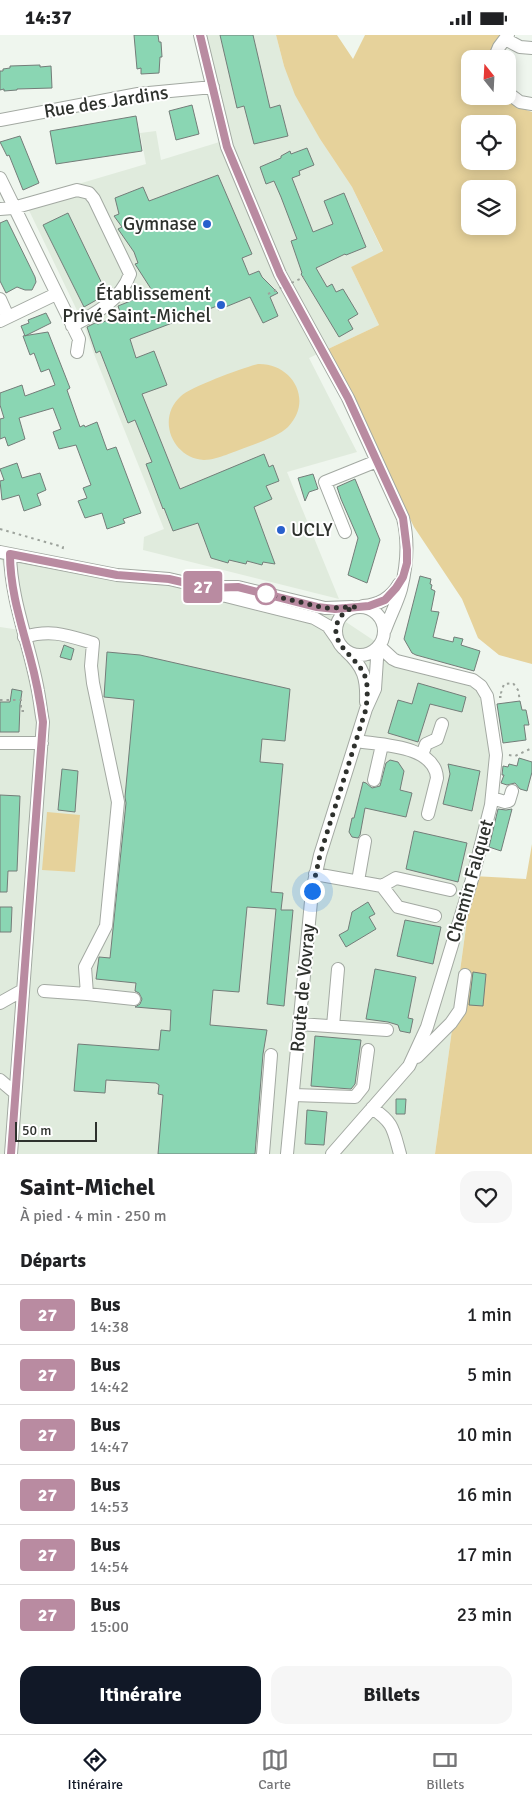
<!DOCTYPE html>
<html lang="fr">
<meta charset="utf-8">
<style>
:root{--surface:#fff;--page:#f6f6f6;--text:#202124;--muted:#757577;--line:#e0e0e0;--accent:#111827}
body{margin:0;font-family:Signika,sans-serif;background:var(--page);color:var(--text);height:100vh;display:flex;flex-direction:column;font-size:19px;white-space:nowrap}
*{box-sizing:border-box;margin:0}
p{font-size:16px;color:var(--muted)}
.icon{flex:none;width:28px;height:28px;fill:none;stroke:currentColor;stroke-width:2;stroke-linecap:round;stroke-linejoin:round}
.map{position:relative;height:1119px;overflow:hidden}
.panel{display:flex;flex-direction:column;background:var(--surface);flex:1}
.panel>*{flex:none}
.badge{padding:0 10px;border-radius:4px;font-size:18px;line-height:32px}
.needle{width:32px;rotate:342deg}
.fabs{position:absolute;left:461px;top:15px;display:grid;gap:10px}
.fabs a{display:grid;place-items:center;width:55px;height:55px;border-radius:10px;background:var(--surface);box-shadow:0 2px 12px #0003;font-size:25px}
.scale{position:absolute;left:15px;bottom:12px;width:82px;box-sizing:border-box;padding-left:5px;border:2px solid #2e312d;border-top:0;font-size:14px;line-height:18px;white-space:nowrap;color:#2e312d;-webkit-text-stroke:4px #fff;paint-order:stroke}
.you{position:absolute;width:25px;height:25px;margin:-12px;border:4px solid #fff;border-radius:50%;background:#1a73e8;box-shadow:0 0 0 8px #1a73e833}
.map>.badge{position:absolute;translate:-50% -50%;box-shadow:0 0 0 2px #fff}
h2{padding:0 20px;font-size:19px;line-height:45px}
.round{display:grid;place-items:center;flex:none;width:52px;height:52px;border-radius:15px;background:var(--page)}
.summary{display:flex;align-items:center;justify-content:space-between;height:85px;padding:0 20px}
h1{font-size:24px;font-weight:800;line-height:38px}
.cta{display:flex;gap:10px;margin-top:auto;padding:10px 20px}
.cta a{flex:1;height:58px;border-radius:15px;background:var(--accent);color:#fff;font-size:20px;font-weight:800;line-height:58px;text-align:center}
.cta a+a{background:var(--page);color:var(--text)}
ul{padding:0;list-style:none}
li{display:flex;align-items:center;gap:15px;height:60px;padding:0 20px;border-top:1px solid var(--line)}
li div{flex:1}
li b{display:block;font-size:19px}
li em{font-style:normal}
li .badge{min-width:55px;font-weight:700;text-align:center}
.status{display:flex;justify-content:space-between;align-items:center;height:35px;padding:0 25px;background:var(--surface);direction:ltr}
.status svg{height:14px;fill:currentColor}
.menu{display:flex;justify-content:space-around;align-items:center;height:70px;border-top:1px solid var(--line);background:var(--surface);font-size:14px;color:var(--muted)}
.menu a{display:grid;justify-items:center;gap:2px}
.menu .active{color:var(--accent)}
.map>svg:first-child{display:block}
</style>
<div class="status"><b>14:37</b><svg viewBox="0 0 49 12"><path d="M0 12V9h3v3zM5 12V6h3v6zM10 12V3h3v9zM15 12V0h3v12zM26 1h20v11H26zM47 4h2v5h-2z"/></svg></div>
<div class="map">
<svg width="532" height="1119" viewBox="0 0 532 1119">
<rect width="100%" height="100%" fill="#eff6ee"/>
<path fill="#e0ebdd" d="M200,0h76l8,31 36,73 32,48 31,65 -32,15 28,58 -70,33 48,94 -70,20 52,127 -196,-49 1,-13 20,-8 -70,-175 -10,-29 -60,-125 122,-36 -6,-31 16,-2 5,29 65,-20z
M0,519l76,13 190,27 74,24 51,34 6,9 82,23 17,71 -23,121 -38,278h-435v-527l20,3 -2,-16z"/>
<path fill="#e6d29b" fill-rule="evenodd" d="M276,0h61l16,24 12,-24h138l-13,24h-20v37h32l13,10 17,6v552l-33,-9 -21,-17 -16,-39 -48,-72 -86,-178 51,-24 -28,-58 32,-16 -31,-64 -32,-48 -25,-44 -11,-29zM470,89h38v37h-38zM470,154h38v37h-38z
M258,329c34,-1 56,36 30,63 -11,11 -45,21 -62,28 -7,2 -14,5 -22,5 -32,-2 -48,-42 -23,-64 10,-9 61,-28 77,-32z
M47,777l33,3 -5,57 -33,-2z
M532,809v310h-97l38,-278 53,3z"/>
<path fill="#8ad6b3" stroke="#747d79" d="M134,0h24l1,7h2l1,15h-2l-1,16 -18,1v-6l-4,1z
M220,0h33l17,73 10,-3 8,31 -34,8 -10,-38 -7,2z
M40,30v2l11,-1 1,22 -35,1v1l-13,1v-2l-4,1v-19h3v-2l7,-1v-2z
M192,70l7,29 -23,6 -7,-29z
M136,81l6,35 -86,13 -6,-33z
M20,101l19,47 -16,7 -14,-35 -2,1 -7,-14z
M307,113l7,17 -15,6 1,4 -8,3 21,54 20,-8 -9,-23 20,-8 22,54 -20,8 -1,-1 -29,14 11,19 5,-3 4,8 7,-3 15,25 -10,6 5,9 -14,8 -38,-63 1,-1 -11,-32 6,-2 -16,-42 -7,-16 -8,3 -6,-17 21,-9v-2l9,-5 1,3z
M218,140l34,79 -10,4 7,17 10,-4 3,6 16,16 -8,4 8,19 -15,7 -13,-26 -32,13 -1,-4 -87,33 6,19 18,-7 13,34 -25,9 38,95 84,-35 5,13 4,-2 6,16 -13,5 6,13 -18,8 21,57 -12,-2 -1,3 -15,-4 -1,3 -17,-4 -1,3 -17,-5 -13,-35 -25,8 -9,-23 -1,1 -17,-45 6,-2 -17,-42 -7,3 -28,-72 -4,2 -9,-26 8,-4 3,1 23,-9 -3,-9 35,-14 -18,-28 3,-1 -4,-11 -16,-23 4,-2 -8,-11 5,-2 -4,-16 28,-11 6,14z
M68,178l39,81 -23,13 -41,-82z
M7,185l28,57 1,5 -4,8h-7l-8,-3 -11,6 -6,-12v-58z
M46,278l5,10 -26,13 -4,-10 8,-3 -1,-3z
M48,297l22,56 -3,2 13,37 4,-2 1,2 12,-5 10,28 9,-3 25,66 -18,6 2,4 -18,6 -5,-16 -17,5 -7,-17 9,-3 -4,-10 8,-3 -15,-40 -17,4 -6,-17 8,-3 -8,-21 -34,10 6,21 -17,7 -3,-9 -5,2v-20l4,-1 -4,-13v-12l22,-8 3,11 30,-11 -6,-16 -8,3 -7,-19 -4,2 -7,-19z
M17,428l5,15 18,-5 6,17 -9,4 4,11 -17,6 -5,-16 -17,5 -2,-19 4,-1 -4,-11z
M313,439l5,15 -9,3 -4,9 -7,-23z
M355,444l25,61 -13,43 -19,-8 10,-37 -17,-39 -4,-12z
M420,541l11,3 -1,5 2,1 -1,4 4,2 -4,20 8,1 -6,25 20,5 1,-5 9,2 -2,6 19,6 -6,20 -58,-16 -4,-2 -8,-14z
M64,610l10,4 -3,11 -11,-3z
M107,617l33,3 150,34 -5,52 -23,-2 -2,23 23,2 -12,128 12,1 -2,17h12l-9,96 -17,-2 9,-95 -29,-2 -8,85 -26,-2 -3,35 57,5 -4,24 -8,100h-97l5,-59 -5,-1 1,-9 -3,-2 -50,-3 -1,13 -31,-2 4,-47 81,6 2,-20 9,1 1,-21 -36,-3 5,-3 2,-5 -3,-6 -4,-2 1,-8 -40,-4 3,-22 11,1 16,-155 -1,-6 9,-97 -30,-3z
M418,648l48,14 -4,15 -32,-8 -12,38 -30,-9 10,-33 14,4z
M12,654l10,2 -2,14 -1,27h-19v-30h10z
M520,666l2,9h4l3,15h-5l2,15 -23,3 -6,-39z
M519,723l13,4v10l-5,19 -7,-2 -5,-6 -8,2 -6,-2 3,-8h-2l1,-9 5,1 1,-3 8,2z
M390,725l8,2 6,9 -4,19 12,3 -6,24 -41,-9 -5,27 -2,3 -6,-1 -3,-5 3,-14h2l9,-36 3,1 6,5 8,-2 6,-23z
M448,729l32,7 -8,40 -29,-7 7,-30z
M62,734l16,2 -3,41 -17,-2z
M0,760l20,1 -3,75h-9l-1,21h-7z
M498,774l8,1 6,-1 -11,42 -12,-4z
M414,796l53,12 -9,39 -52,-13z
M368,867l7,12 -6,3 7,12 -30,18 -7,-12 9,-5 4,-18z
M0,872h12l-1,25h-11z
M405,885l36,7 -8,37 -36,-8z
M375,934l41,8 -8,41 5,1 -3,14 -10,-2 -2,-6 -10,-3 -22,-3z
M473,937l13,2 -3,32 -14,-1z
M315,1001l46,4 -6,44 -4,5 -40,-3z
M396,1064h10l-1,15h-9z
M307,1075l20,2 -3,33 -19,-1z"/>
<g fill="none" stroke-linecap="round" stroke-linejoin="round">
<g stroke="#a3a9a2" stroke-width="14">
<path id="minor" d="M200,0l27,112 53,127 68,124 55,120c6,24 4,47 -2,71 -4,14 -11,27 -16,41
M505,4l15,8 12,1
M494,24l5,-12 9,-12
M508,58l12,9 12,2
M0,85l138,-26 75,-7
M0,143l79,161 -2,13
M0,174l13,-1 64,-18 12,3 5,6 36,75c-9,26 -35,40 -58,52
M0,264l8,18
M0,286l56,-27
M345,497l-20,-50 52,-21
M0,517l117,23 52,4 39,9 18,8 88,22 14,8 9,13
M10,519c1,48 20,91 28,137 2,10 3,21 5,31l-32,432
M210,552h28l87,21 27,-1
M363,571c16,-1 28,-8 36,-22
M336 596a24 24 0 1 1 48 0a24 24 0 1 1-48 0Z
M24,602c27,-8 42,-2 69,6l-2,23 2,17 25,119 -12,124 -21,41 2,27 47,5
M346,616c18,16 21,28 20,51
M356,706c24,4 79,4 81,37l-9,36
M0,708h42
M422,720l4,-11 11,-5 5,-15
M374,745l8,-35
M492,763l13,4 4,-1 3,-10
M315,839l67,12 14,-8 54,12
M358,846l7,-40
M382,851l16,21 37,9
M44,956l43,3
M0,968l23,-13
M299,989l88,6
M333,991l5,-57
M417,1022l34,-34 9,-13 5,-35
M0,1045l14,12
M293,1060l62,2 8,-10 5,-37
M372,1073c22,15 21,21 28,46
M263,1119l8,-99
M287,1119l25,-263 8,-36 46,-146 9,-20 2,-30 2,-13
M332,1119l77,-88 18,-39 46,-151 18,-71 5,-50 -9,-59 -6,-10 -8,-6 -76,-19 -4,-2 -14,-13"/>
</g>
<path stroke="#9da39c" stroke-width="2" stroke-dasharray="2.5 4" stroke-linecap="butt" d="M0,494l63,18 -1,5
M499,662h3l-1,-4 3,-9 9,-1 5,7 2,11
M0,665h21v11h7
M509,720l6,1 17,-8"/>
<use href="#minor" stroke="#fff" stroke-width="12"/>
<path stroke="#9da39c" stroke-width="2" stroke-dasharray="2.5 4" stroke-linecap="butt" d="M268,259l36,-17"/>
</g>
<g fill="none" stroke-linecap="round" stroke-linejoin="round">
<g stroke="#fff" stroke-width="11">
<path id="line" d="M11,1119l32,-432c-3,-22 -7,-43 -13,-65 -9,-34 -20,-67 -20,-103l107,21 52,4 39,9 30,-1 79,20 18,2 34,-3 16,-6 11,-12 7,-11 4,-14v-13l-4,-32 -55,-120 -68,-124 -53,-127 -27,-112"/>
</g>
<use href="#line" stroke="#b98ba1" stroke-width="8"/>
<path stroke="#2e312d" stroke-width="5" stroke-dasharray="0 9" d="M266,559l59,14 31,-1c-8,2 -14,6 -18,14 -10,23 18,35 26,53 5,11 3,24 2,35l-46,146 -8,36"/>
</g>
<g fill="#2860cd" stroke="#fff" stroke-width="2">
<circle cx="207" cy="189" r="5"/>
<circle cx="221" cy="270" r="5"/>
<circle cx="281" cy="495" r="5"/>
</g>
<circle fill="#fff" stroke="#b98ba1" stroke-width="2.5" cx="266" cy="559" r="10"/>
<g text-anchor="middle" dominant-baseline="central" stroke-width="4" stroke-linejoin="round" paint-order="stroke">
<g font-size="19" fill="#2e312d" stroke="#fff">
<text transform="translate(106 67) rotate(-9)">Rue des Jardins</text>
<text transform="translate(470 846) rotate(-74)">Chemin Falquet</text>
<text transform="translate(303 953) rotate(-85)">Route de Vovray</text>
</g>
<g font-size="19" fill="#2e312d" stroke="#fff" text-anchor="end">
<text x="197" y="189">Gymnase</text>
<text x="211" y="259">Établissement<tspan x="211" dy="22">Privé Saint-Michel</tspan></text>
<text x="291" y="495" text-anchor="start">UCLY</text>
</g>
</g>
</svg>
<div class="fabs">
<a><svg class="needle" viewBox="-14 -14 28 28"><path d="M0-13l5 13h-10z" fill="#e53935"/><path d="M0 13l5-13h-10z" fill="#757577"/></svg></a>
<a><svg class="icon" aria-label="locate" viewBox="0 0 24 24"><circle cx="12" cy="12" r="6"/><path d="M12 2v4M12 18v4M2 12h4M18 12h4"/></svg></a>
<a><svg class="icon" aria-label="layers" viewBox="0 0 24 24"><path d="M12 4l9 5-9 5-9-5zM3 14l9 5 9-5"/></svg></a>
</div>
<div class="scale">50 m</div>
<div class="you" style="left:312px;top:856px"></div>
<b class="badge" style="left:203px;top:552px;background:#b98ba1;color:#fff">27</b>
</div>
<section class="panel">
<div class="summary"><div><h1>Saint-Michel</h1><p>À pied · 4 min · 250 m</p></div><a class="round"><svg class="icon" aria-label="heart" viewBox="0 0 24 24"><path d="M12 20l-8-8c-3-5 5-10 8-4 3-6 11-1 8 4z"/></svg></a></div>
<h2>Départs</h2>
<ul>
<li><span class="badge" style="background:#b98ba1;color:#fff">27</span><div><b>Bus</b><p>14:38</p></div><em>1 min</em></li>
<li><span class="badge" style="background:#b98ba1;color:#fff">27</span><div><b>Bus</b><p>14:42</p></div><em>5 min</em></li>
<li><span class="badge" style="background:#b98ba1;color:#fff">27</span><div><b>Bus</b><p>14:47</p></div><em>10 min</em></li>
<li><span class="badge" style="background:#b98ba1;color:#fff">27</span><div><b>Bus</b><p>14:53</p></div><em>16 min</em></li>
<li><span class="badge" style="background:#b98ba1;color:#fff">27</span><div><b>Bus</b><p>14:54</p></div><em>17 min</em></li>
<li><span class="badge" style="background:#b98ba1;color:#fff">27</span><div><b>Bus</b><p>15:00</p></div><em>23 min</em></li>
</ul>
<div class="cta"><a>Itinéraire</a><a>Billets</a></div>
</section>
<nav class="menu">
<a class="active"><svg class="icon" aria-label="directions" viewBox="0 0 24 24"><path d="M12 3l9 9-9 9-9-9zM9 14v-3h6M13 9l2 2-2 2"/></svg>Itinéraire</a>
<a><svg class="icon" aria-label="map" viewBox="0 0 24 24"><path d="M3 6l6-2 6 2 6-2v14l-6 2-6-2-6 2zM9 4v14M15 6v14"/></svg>Carte</a>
<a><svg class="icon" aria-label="tickets" viewBox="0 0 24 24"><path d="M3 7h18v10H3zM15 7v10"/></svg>Billets</a>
</nav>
